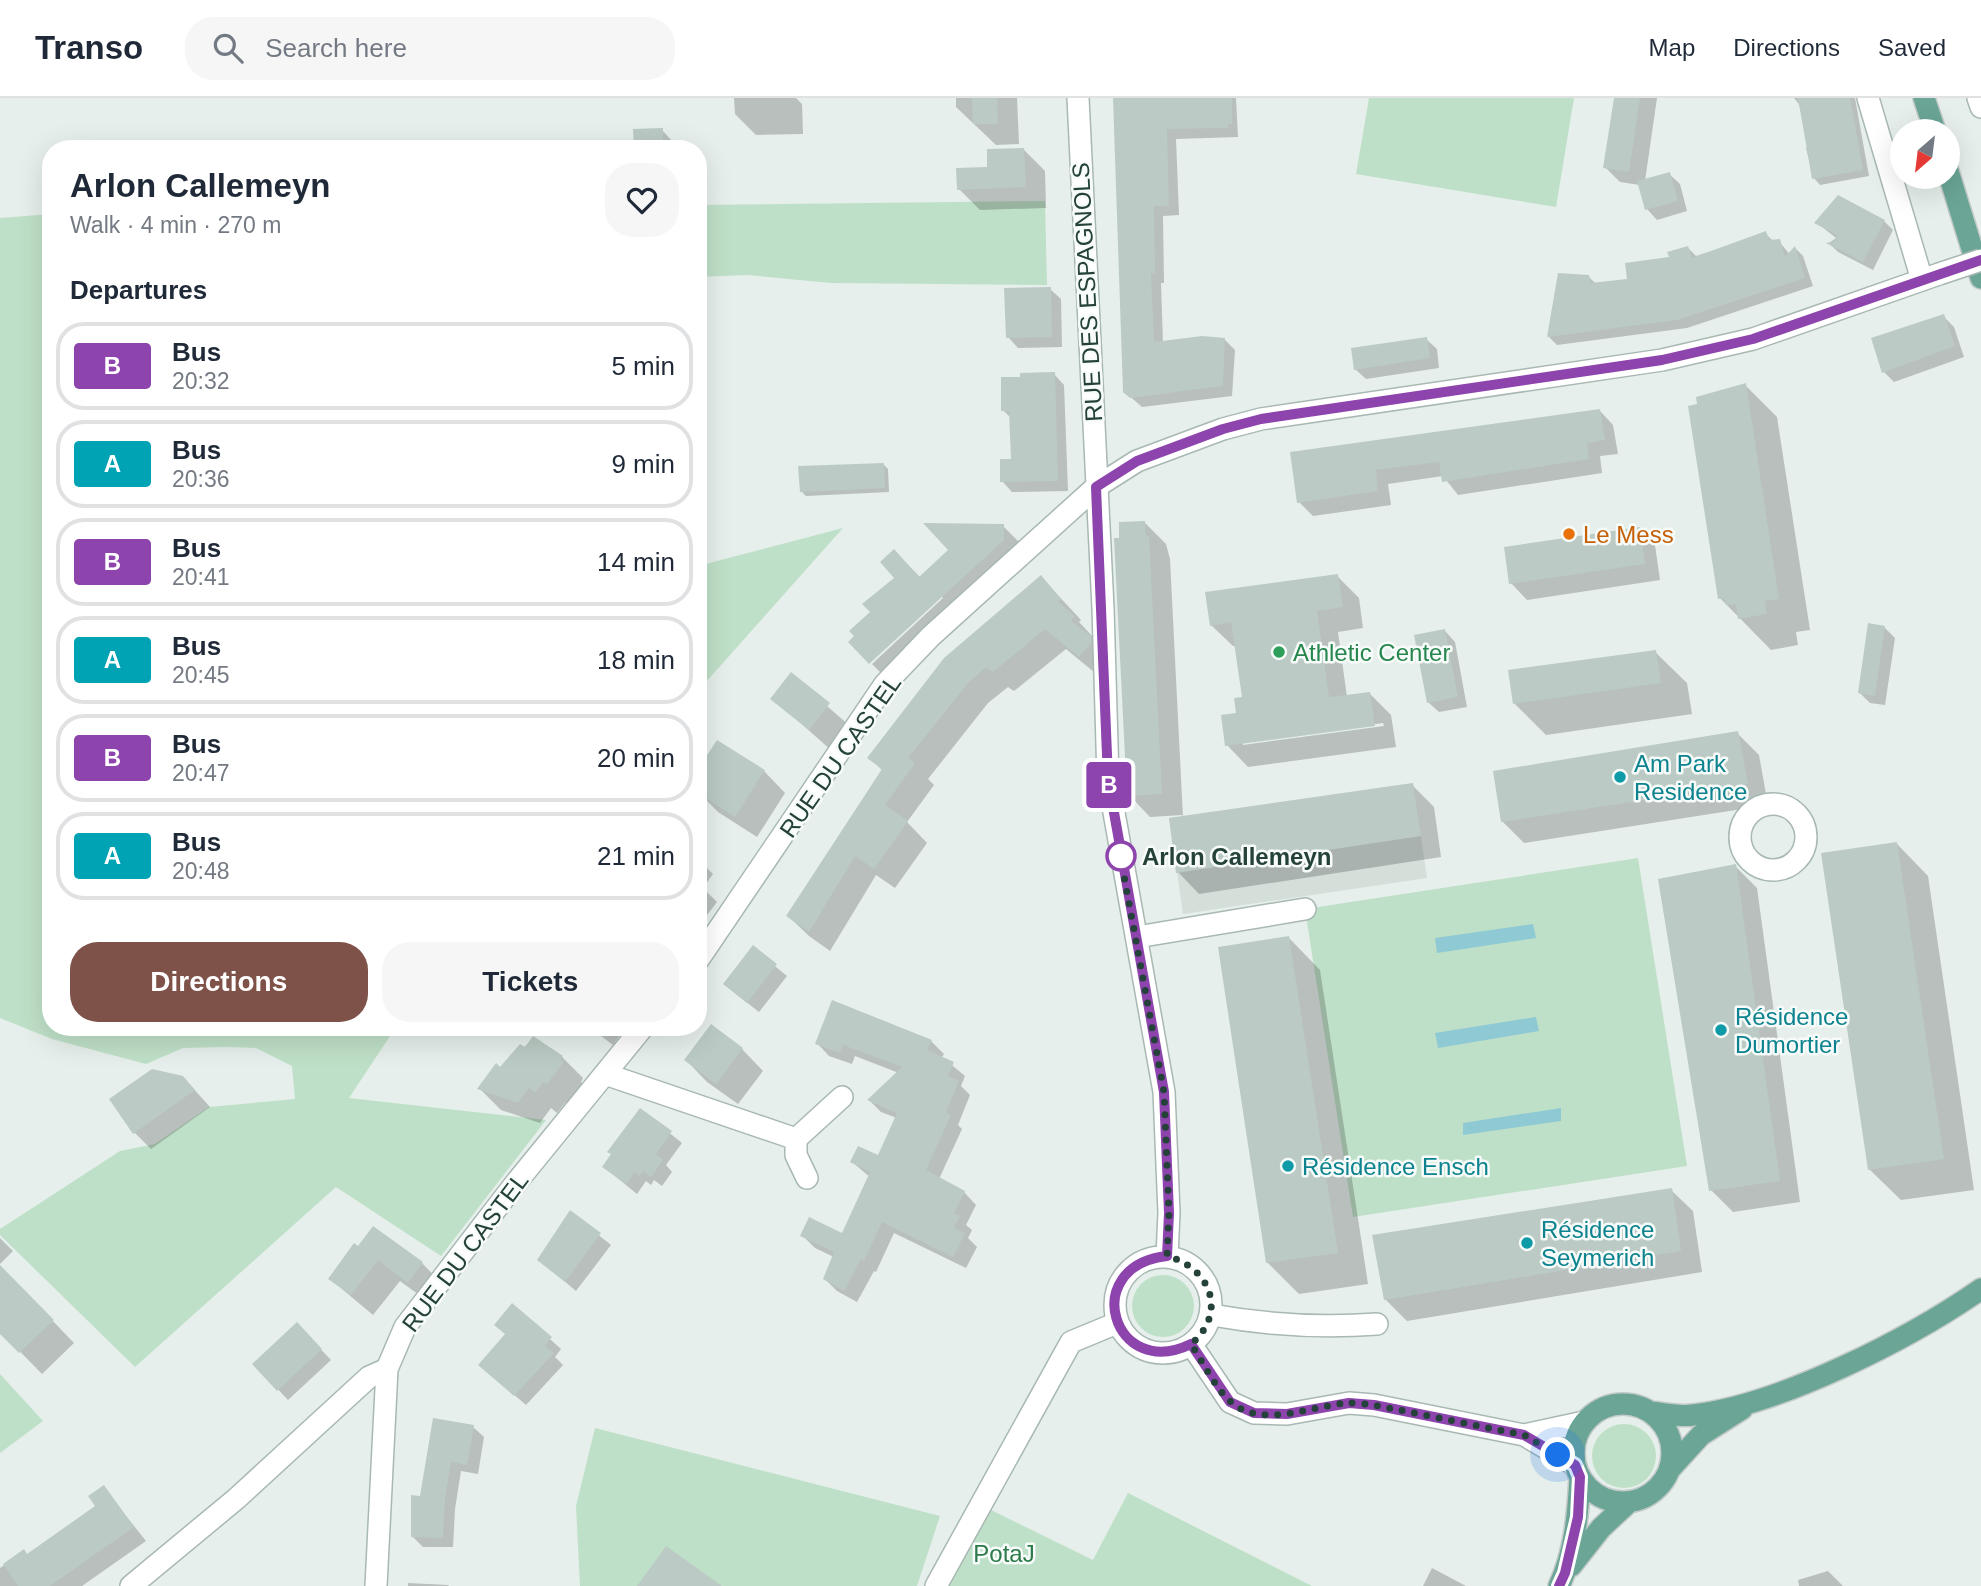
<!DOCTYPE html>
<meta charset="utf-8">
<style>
:root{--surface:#fff;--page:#f6f6f7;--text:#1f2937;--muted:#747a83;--line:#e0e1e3;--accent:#7f5249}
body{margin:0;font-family:Arial,sans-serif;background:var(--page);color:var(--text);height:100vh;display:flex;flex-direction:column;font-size:26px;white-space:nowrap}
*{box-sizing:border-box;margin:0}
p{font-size:23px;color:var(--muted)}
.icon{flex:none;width:38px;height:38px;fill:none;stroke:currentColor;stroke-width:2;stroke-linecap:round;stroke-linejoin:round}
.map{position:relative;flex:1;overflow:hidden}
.drawer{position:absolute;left:42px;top:42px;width:665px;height:896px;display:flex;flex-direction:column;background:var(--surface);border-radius:28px;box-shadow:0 7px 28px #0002}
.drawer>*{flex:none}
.badge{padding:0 14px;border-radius:5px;font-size:24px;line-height:46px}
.needle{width:46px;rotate:208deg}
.fabs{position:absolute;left:1890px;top:21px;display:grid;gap:14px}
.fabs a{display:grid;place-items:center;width:70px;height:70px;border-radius:50%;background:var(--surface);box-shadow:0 7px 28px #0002;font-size:35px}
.you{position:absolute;width:35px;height:35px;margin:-18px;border:5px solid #fff;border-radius:50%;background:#1a73e8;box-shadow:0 0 0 10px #1a73e833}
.map>.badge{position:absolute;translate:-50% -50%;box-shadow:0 0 0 4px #fff}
h2{padding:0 28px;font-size:26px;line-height:63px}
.round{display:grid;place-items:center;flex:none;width:74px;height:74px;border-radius:28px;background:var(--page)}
.summary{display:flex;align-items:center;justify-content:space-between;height:119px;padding:0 28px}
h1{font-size:33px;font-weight:800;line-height:52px}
.cta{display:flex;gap:14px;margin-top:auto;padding:14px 28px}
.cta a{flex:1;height:80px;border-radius:28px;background:var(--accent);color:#fff;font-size:28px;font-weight:800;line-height:80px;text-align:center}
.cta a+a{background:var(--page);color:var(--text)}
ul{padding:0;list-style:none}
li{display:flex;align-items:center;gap:21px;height:88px;margin:0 14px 10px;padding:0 14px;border:4px solid var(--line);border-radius:28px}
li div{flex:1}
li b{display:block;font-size:26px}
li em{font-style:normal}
li .badge{min-width:77px;font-weight:700;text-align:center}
header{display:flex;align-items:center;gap:42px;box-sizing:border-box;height:98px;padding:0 35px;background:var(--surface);border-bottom:2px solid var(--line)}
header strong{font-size:33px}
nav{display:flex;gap:38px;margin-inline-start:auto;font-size:24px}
.search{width:490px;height:63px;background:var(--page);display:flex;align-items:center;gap:18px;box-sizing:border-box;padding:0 24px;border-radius:28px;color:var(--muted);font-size:26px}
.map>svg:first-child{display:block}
</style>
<header>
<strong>Transo</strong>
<div class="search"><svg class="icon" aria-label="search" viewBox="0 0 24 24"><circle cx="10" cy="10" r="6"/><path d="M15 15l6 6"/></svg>Search here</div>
<nav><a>Map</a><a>Directions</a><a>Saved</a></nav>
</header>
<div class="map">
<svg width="1981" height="1488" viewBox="0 0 1981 1488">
<rect width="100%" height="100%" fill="#e6efeb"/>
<path fill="#d4dfda" d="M1413,685l14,95 -244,36 -14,-96z"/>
<path fill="#bfe0c8" d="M1369,0h205l-18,109 -200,-33z
M1045,103l2,84 -216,-2 -84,-8 -49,2v-72z
M51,116v813h345l-47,71 197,22 -105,136 -105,-69 -201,180 -135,-132v-6l120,-78 35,-7 54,-37 86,-8 -3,-33 -36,-18 -29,-1 -44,1 -37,16 -94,-25 -52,-21v-800z
M843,430l-145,163v-125z
M1638,760l49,308 -334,51 -48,-308z
M1132 1208a31 31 0 1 1 62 0a31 31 0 1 1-62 0Z
M0,1276l43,47 -43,32z
M1592 1358a32 32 0 1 1 64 0a32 32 0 1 1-64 0Z
M595,1330l345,88 -23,70h-337l-4,-80z
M1128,1395l184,93h-364l41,-77 104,51z"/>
<path fill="#8ec9d4" d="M1533,826l3,14 -99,15 -2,-15z
M1536,919l3,14 -101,17 -3,-15z
M1561,1010v13l-98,14v-12z"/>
<path fill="#0003" fill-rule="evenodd" d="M734,0h62l6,6 1,30 -47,1 -21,-21z
M956,0h61l2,46 -23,1 -40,-38z
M1114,0h122l2,39 -62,2 3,76 -16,1 1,67h-3l2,60 61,-4 11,11 -3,46 -90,11 -17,-15z
M1616,0h41l-12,83 24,-7 11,10 7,27 -30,9 -10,-11 -7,-24 -20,-3 -15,-15z
M1794,0h61l14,78 -49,9 -6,-7 -8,-30 4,-1 -11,-43z
M662,32l10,11 1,8h-37z
M1023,51l22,22 1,37 -66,2 -21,-21z
M1884,123l9,9 -20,40 -35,-18 -9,-9 7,-5 -19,-15z
M1766,136l8,8 5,-1 11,14 5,-7 8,8 10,30 -126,42 -130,17 -8,-8 40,-60 7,7 33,-4 59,-32 8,8z
M1050,191l11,10 1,48 -44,1 -10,-11z
M1943,218l11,11 10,30 -70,25 -10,-10z
M1426,241l11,10 2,19 -73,11 -11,-10z
M1054,276l10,11 4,106 -56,1 -10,-11 11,-20 -1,-42 -9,-9z
M1745,287l32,32 33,213 -14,2 2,13 -27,5 -51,-52z
M1600,313l13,14 5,29 -18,2 2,17 -144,22 -15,-19 -55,8 3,21 -78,11 -14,-14 -7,-49z
M883,366l5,5 1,23 -83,4 -5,-5z
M1145,425l21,21 4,15 13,259 229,-33 22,22 7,50 -242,37 -21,-22 4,-57 -32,2 -21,-22 -8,-255z
M1003,428l21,21 -133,136 -19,-19 71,-66 -2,-2 -69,16 25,-34 -3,-27 27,27z
M1639,431l16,16 5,35 -133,20 -16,-17z
M1337,478l22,22 4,30 -25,4 9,65 23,-3 21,21 5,32 -148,20 -21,-22 17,-47 -8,-52h-3l-22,-21zM1383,625l1,3 -141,19v-3z
M1041,479l40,43 -2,2 15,16 -2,2 19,19 -11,18 -34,-28 -52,42 -6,-4 -20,16 -60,76 6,6 -27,37 20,21 -32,45 -19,-13 -46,76 -21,-15 -21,-20 95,-145 -14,-14z
M1884,529l11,11 -10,67 -15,-2 -11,-11z
M1445,533l10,11 12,65 -28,5 -11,-10z
M1655,554l32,31 5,31 -146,21 -32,-32z
M791,577l59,51 -19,24 -59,-52z
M1737,635l22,22 9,50 -244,38 -22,-22z
M708,673h56l21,22 -28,44 -39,-25 -20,-20z
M1897,746l31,32 46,314 -73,10 -32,-31z
M698,761l15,15 -10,14 14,14 -16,21 -3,-2z
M1735,768l22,22 43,314 -67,10 -22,-22z
M1289,840l31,32 48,314 -69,10 -32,-32z
M753,850l34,28 -28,36 -23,-18z
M589,929h37l-13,18z
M534,940l28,19 21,21 -2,4 3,3 -15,19 -3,-2 -9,11 -6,-5 -11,15 -39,-13 -21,-21z
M931,943l13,13 -2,3 23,19 -4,10 9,9 -12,30 4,4 -23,50 25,13 12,13 -10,20 6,5 -4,8 9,9 -11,21 -72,-35 -18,39 -2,-1 -17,31 -20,-11 -12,-12 9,-22 -19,-9 -12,-12 40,-1 27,-58 -18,-15 27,-4 18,-40 -16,-6 -12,-12 30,-27 -44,-17 -3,8 -23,-8 -12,-13z
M742,951l21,22 -25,33 -31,-22 -21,-22z
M183,979l27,30 -59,42 -16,-16 -24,-34z
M641,1012l41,33 -16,22 6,7 -10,14 -8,-6 -3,5 -5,-4 -9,13 -33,-27z
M1671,1092l22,21 9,61 -295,49 -22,-22z
M571,1115l40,32 -35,46 -37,-31z
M0,1140l13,13 -13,13z
M354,1148l68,17 21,22 -13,18 -30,-22 -27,34 -43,-36z
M0,1168l74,77 -32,31 -42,-43z
M513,1208l48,43 -6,8 8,8 -37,40 -35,-30 15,-40z
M307,1237l24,25 -43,40 -34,-36z
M473,1329l11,10 -6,37 -17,-3 -6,38 -2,38h-30l-11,-11 10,-38z
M103,1389l43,54 -64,45h-82v-18l23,-16 5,4 70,-50z
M1432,1470l34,18h-43z
M1828,1473l15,15h-44l-1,-6z
M408,1485l40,2 1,1h-41z"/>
<path fill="#bbcac4" d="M972,0h25l1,26h-25z
M1113,0h119v26h-4v4l-61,1 2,77h-15l1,67 -4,1 3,68 48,-6 23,2 -2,48 -93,12 -7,-6z
M1614,0h26l-11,74 -26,-4z
M1798,0h52l13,72 -51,9z
M663,30v21h-29l-1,-20z
M1024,50l2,39 -69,3 -1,-22 31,-1v-18z
M1670,74l8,29 -33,9 -8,-29z
M1838,97l47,25 -22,42 -37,-19 9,-2 2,-6 -23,-12z
M1766,133l3,9 11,-1 5,18 10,-11 10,32 -128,42 -130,17 11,-64 31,2 2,8 36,-4 -2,-16 44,-6 -2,-5 21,-6 4,12z
M1051,189l1,50 -46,1 -2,-50z
M1944,216l11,32 -73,27 -11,-35z
M1427,239l3,21 -76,12 -3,-22z
M1055,274l3,109 -58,1v-23h11l-2,-48h-8v-34h19v-4z
M1746,285l33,216 -14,2 2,13 -29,5 -2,-15 -10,1 -2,-7 -6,1 -30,-193 9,-2 -1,-7z
M1600,311l5,31 -18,3 2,16 -147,23 -3,-20 -63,8 2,21 -81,12 -7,-51z
M884,365l1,25 -85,4 -2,-26z
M1145,423l1,15h3l13,258 -35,2 -13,-258h5v-16z
M923,425l81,1v16l-135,124 -21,-22 6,-6 -5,-5 21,-19 -8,-8 32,-26 -14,-16 14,-13 25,28 29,-27z
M1640,429l5,37 -136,20 -5,-37z
M1338,476l5,33 -26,4 12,86 41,-5 5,34 -150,20 -4,-31 15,-2 -2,-15 8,-1 -11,-75 -21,4 -5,-34z
M1041,477l20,24 -3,3 17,14 -4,5 20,15v7l-12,14 -34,-28 -52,43 -7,-5 -18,16 -60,75 7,5 -30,42 23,16 -34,48 -19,-13 -46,76 -23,-16 96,-147 -15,-11 77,-100z
M1868,525l17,3 -10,70 -17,-3z
M1445,531l13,68 -31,6 -13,-68z
M1656,552l5,33 -148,21 -5,-34z
M791,574l39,31 -21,27 -39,-31z
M1738,633l10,53 -247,38 -8,-51z
M717,642l48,30 -30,47 -37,-24v-9l9,-14 -7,-4z
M1413,685l8,53 -245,37 -7,-55z
M1897,744l47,317 -76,11 -47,-317z
M1736,766l44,317 -71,10 -51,-312z
M1289,838l49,317 -72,10 -48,-316z
M753,847l24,19 -30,39 -24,-19z
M832,902l100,40 -5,10 27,12 -6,14 11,5 -13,31 5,3 -25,55 39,21 -11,22 6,3 -6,12 11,5 -12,24 -71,-35 -18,39 -3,-2 -17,32 -21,-12 11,-27 -34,-16 9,-19 33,16 28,-61 -20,-10 8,-16 20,9 19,-42 -30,-13 35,-33 -59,-22 -3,8 -25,-9z
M711,926l32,24 -27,36 -32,-24z
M533,938l30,20 -3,3 4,3 -17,22 -4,-2 -8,11 -6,-5 -11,15 -41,-14 19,-26 4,4 20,-23 5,3z
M152,971l31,7 12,14 -62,44 -24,-35z
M640,1010l32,23 -16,23 7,6 -12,17 -8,-6 -4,5 -4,-4 -9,12 -24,-17 9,-13 -4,-2z
M1672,1090l9,63 -297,49 -12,-65z
M570,1112l31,23 -36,49 -28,-22z
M373,1128l50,36 -15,21 -30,-23 -27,35 -23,-16 26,-36 4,3z
M0,1167l54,55 -35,33 -19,-19z
M512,1205l40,34 -7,9 9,7 -40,43 -36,-31 27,-31 -11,-9z
M297,1224l25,27 -45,42 -25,-27z
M433,1320l41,7 -7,40 -16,-3 -6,36 -2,40 -32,-1v-42l9,1z
M104,1387l30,42 -84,59h-32l-15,-22 21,-15 3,5 68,-48 -7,-10z
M666,1448l56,40h-85z"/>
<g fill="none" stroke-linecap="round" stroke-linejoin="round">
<g stroke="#a8b8b2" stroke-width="24">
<path id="minor" d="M1078,0l25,510 5,171 56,313 5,121 -2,43
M1868,0l54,182
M1978,0l3,9
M1740 739a33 33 0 1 1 66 0a33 33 0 1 1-66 0Z
M1137,839l168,-28
M698,862l187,-276 46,-48 165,-149 41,-26 86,-32 38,-10 401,-59 91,-21 186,-65
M605,976l191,65 46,-42
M796,1041v16l11,23
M1115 1207a48 48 0 1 1 96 0a48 48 0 1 1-96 0Z
M1212,1217c55,10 109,13 165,9
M1191,1246l39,58 24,11 33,1 62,-11 25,2 150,30 51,30
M1524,1337l60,-13
M131,1488l105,-87 133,-122 18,-8
M376,1488l11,-217 18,-42 110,-143 128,-157
M936,1488l135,-244 46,-19"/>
</g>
<g stroke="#c2cac8" stroke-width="24">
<path id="major" d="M1924,0l11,33
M1948,73l33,107
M1574 1355a49 49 0 1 1 98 0a49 49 0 1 1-98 0Z
M1650,1314c13,1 29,5 43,3 87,-10 216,-76 288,-126
M1670,1371l31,-34 41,-26
M1571,1468l30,-38 28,-26
M1559,1488c16,-34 19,-72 21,-109"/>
</g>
<use href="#minor" stroke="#fff" stroke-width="21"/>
<use href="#major" stroke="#6aa596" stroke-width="21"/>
<g stroke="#a8b8b2" stroke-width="24" stroke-linecap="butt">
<path id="minor-bridge" d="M1939,176l42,-14"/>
</g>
<use href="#minor-bridge" stroke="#fff" stroke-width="21"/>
</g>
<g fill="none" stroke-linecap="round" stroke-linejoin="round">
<g stroke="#fff" stroke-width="16">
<path id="line" d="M1559,1488l6,-13 13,-56 2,-40 -5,-12 -51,-30 -150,-30 -25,-2 -62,11 -33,-1 -24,-11 -39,-58c-78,38 -113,-78 -24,-88l2,-43 -5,-121 -56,-313 -12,-292 41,-26 86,-32 38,-10 401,-59 91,-21 228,-79"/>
</g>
<use href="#line" stroke="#8e44ad" stroke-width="10"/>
<path stroke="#24423a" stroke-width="7" stroke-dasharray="0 12.6" d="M1121,758l-2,-7 45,243 5,121 -2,43c44,12 61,57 24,88 12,18 24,44 40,58 31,27 80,4 116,1 8,0 18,1 27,2l150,30 34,20"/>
</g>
<circle fill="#e8710a" stroke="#f7fbf9" stroke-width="2.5" cx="1569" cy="436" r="7"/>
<circle fill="#2e9e5b" stroke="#f7fbf9" stroke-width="2.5" cx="1279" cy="554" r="7"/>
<g fill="#0f9aa8" stroke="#f7fbf9" stroke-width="2.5">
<circle cx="1620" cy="679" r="7"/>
<circle cx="1721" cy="932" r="7"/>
<circle cx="1288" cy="1068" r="7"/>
<circle cx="1527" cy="1145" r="7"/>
</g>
<circle fill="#fff" stroke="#8e44ad" stroke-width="3.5" cx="1121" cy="758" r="14"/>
<g text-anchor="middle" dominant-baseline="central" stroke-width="5" stroke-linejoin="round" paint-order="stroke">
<g font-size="24" fill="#24423a" stroke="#f7fbf9">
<text transform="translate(1087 194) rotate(-93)">RUE DES ESPAGNOLS</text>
<text transform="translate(840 658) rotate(-55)">RUE DU CASTEL</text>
<text transform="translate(465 1154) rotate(-53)">RUE DU CASTEL</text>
</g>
<g font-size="24" fill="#c56008" stroke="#f7fbf9" text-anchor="start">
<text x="1583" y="436">Le Mess</text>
</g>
<g font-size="24" fill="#27864d" stroke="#f7fbf9" text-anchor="start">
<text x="1293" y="554">Athletic Center</text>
</g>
<g font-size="24" fill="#0d838f" stroke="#f7fbf9" text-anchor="start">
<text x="1634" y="665">Am Park<tspan x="1634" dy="28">Residence</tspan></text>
<text x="1735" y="918">Résidence<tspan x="1735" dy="28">Dumortier</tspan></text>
<text x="1302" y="1068">Résidence Ensch</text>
<text x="1541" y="1131">Résidence<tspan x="1541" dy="28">Seymerich</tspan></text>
</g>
<g font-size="24" font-weight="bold" fill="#24423a" stroke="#f7fbf9" text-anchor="start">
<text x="1142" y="758">Arlon Callemeyn</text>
</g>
<g font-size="24" fill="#2d7a4b" stroke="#f7fbf9">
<text x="1004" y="1455">PotaJ</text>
</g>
</g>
</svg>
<div class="fabs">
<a><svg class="needle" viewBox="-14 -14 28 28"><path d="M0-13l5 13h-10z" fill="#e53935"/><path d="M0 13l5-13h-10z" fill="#747a83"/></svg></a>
</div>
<div class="you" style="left:1558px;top:1357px"></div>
<b class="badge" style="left:1109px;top:687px;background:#8e44ad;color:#fff">B</b>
<section class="drawer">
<div class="summary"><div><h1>Arlon Callemeyn</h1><p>Walk · 4 min · 270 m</p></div><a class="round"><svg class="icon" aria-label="heart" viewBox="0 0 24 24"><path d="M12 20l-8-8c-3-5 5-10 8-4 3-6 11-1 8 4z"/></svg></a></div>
<h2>Departures</h2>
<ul>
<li><span class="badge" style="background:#8e44ad;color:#fff">B</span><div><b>Bus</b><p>20:32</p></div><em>5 min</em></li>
<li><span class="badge" style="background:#00a3b4;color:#fff">A</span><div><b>Bus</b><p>20:36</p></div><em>9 min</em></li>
<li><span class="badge" style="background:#8e44ad;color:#fff">B</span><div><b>Bus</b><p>20:41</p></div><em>14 min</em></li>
<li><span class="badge" style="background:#00a3b4;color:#fff">A</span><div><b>Bus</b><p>20:45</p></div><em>18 min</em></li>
<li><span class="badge" style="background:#8e44ad;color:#fff">B</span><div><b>Bus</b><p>20:47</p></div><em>20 min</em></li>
<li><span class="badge" style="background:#00a3b4;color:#fff">A</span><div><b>Bus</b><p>20:48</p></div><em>21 min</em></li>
</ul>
<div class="cta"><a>Directions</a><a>Tickets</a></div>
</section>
</div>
